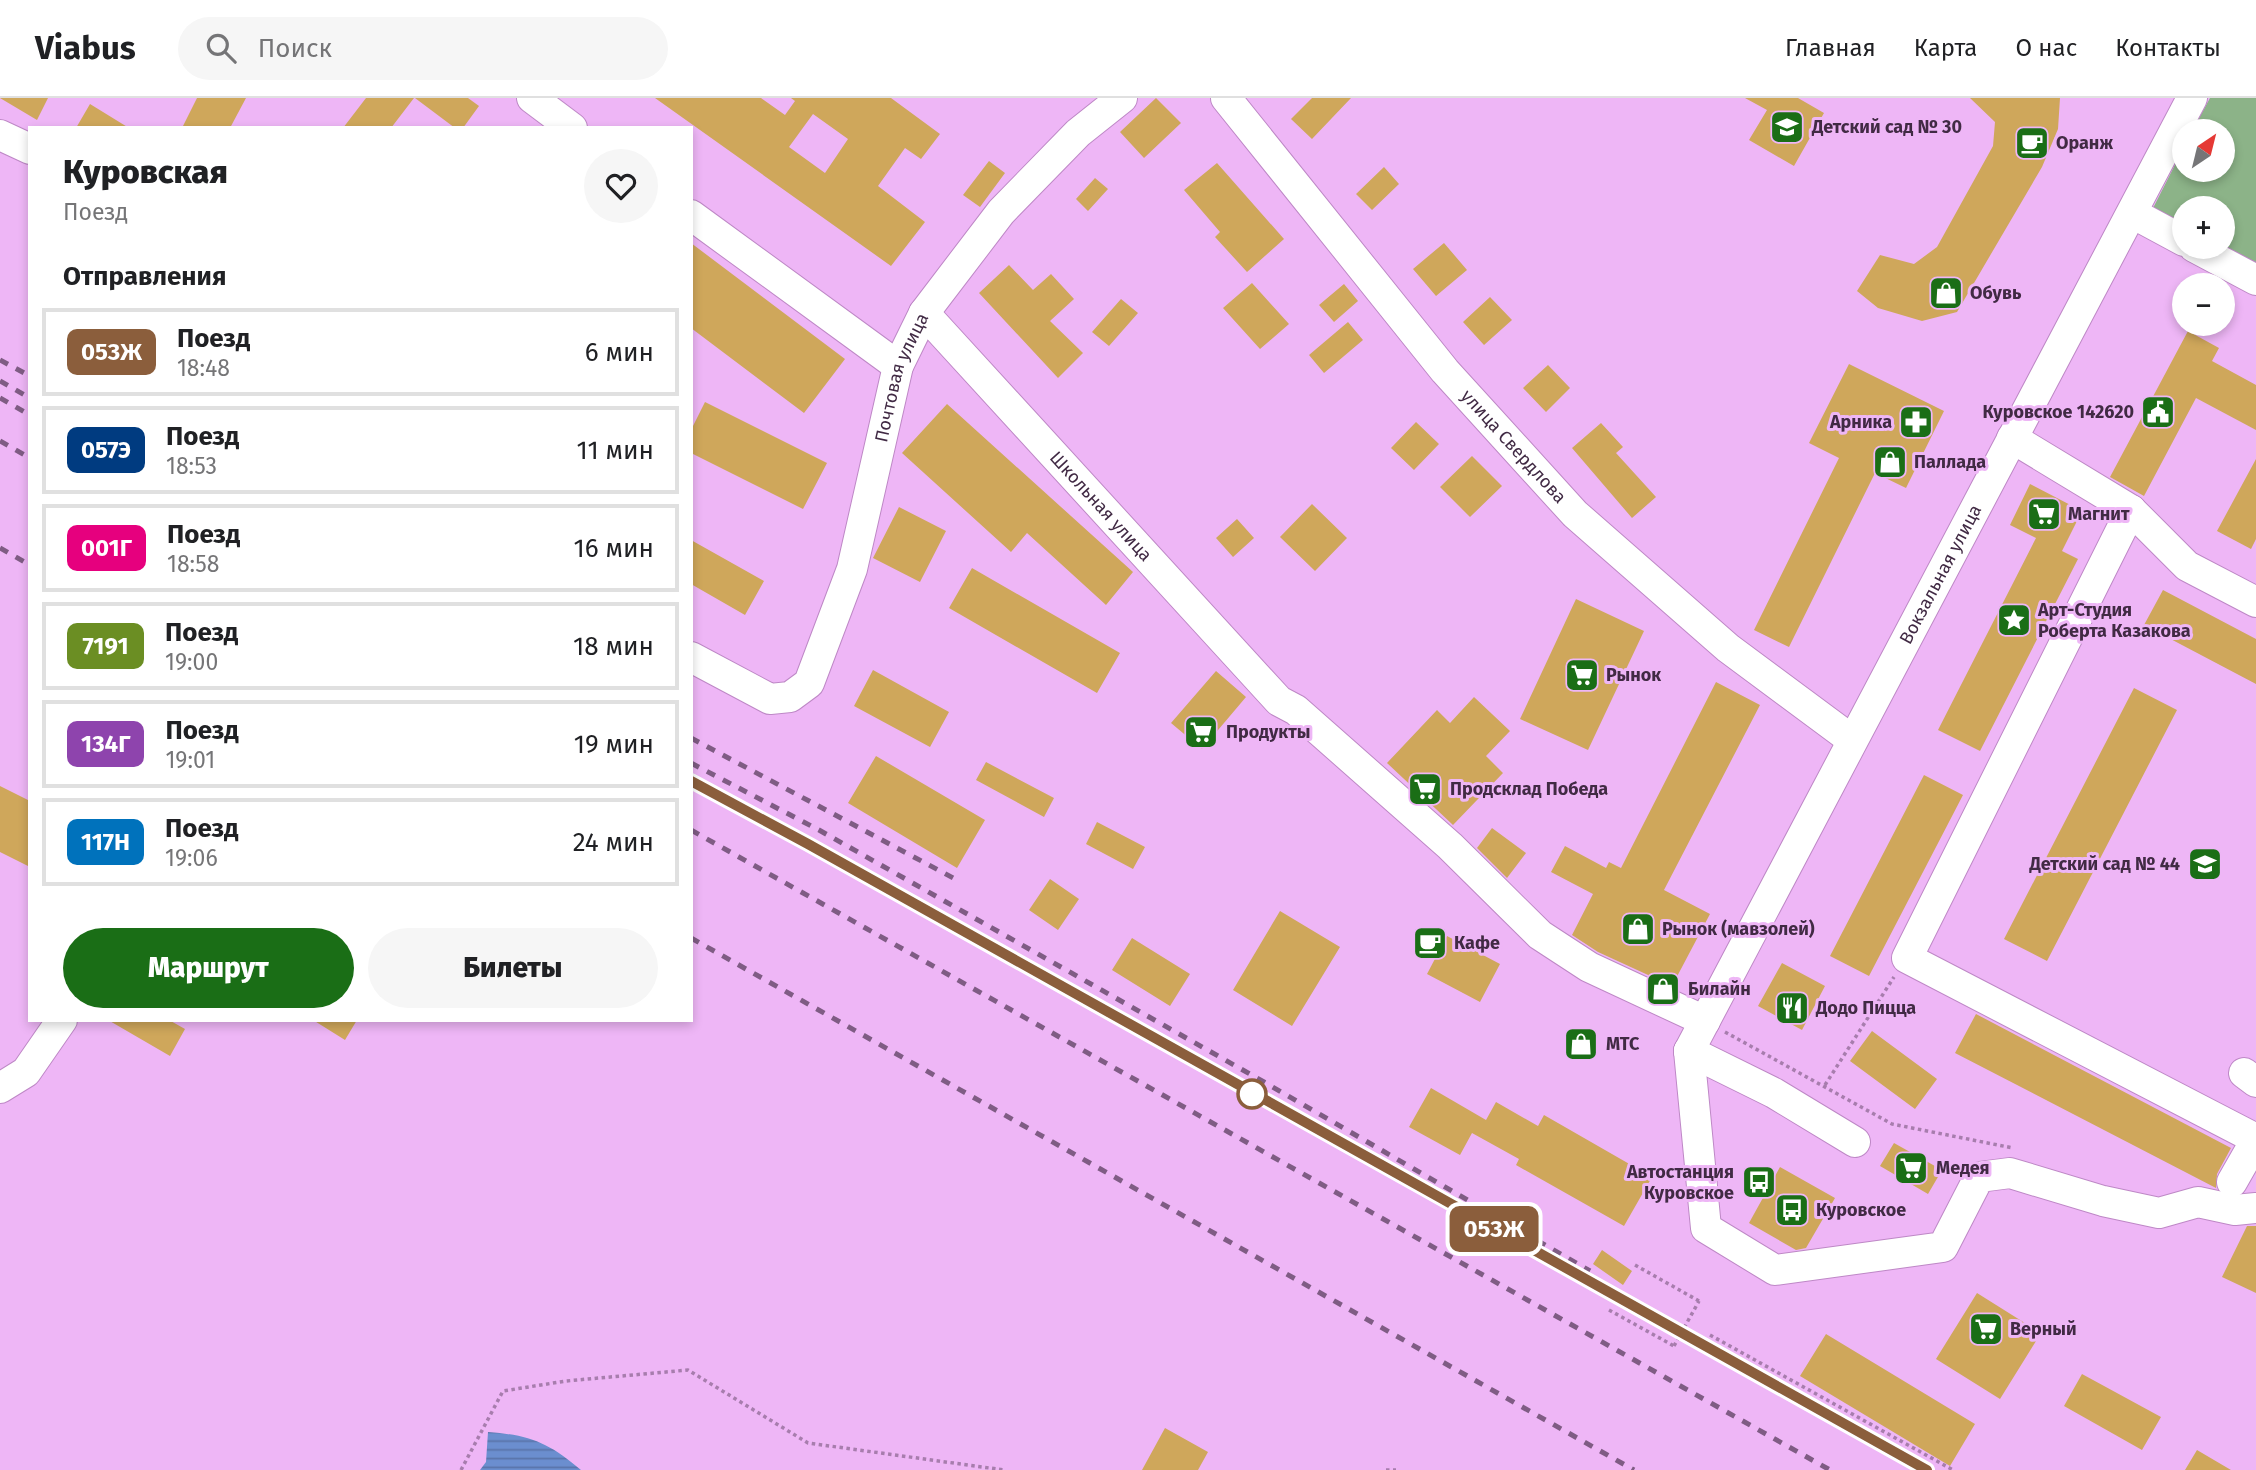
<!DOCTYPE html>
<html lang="ru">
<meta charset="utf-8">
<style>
:root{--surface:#fff;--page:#f6f6f6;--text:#202124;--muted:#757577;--line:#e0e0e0;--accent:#1a6e16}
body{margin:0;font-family:"Fira Sans",sans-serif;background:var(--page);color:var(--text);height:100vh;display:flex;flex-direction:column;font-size:26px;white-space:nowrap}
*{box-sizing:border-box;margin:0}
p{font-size:23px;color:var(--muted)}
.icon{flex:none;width:38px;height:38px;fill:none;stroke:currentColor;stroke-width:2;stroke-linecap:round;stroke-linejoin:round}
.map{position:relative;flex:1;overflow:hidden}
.details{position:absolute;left:28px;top:28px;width:665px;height:896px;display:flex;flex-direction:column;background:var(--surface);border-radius:0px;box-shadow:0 4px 10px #0003}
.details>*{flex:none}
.badge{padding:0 14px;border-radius:10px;font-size:24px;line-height:46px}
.needle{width:46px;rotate:35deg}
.fabs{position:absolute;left:2172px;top:21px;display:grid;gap:14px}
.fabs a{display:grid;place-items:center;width:63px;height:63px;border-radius:50%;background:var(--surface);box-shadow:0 4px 10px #0003;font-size:35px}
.map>.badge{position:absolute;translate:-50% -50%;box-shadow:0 0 0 4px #fff}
h2{padding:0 35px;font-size:26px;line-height:63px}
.round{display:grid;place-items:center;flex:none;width:74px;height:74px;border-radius:37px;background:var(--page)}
.summary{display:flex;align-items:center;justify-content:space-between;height:119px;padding:0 35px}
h1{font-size:33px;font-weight:800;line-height:52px}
.button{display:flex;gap:14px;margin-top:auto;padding:14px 35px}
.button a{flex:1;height:80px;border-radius:42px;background:var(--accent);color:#fff;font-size:28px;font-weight:800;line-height:80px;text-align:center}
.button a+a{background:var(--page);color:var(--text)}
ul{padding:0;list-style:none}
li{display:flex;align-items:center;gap:21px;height:88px;margin:0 14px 10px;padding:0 21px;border:4px solid var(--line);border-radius:0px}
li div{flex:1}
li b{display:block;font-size:26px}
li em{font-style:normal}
li .badge{min-width:77px;font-weight:700;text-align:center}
header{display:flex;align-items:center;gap:42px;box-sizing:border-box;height:98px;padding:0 35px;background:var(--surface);border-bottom:2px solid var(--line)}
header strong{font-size:33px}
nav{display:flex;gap:38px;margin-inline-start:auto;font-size:24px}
.search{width:490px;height:63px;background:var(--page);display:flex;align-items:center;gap:18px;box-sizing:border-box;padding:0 24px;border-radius:38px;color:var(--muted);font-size:26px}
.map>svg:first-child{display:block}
</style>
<header>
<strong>Viabus</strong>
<div class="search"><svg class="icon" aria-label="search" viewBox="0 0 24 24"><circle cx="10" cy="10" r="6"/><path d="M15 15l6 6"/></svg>Поиск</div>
<nav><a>Главная</a><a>Карта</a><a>О нас</a><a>Контакты</a></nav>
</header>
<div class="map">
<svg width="2256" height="1372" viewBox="0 0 2256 1372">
<defs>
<pattern id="water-rules" width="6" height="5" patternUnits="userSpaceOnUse" patternTransform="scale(1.75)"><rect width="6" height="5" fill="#6b8ecf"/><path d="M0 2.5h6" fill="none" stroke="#5a74aa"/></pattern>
</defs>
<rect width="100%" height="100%" fill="#eeb6f6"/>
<path fill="#8cb388" d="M2210,0h46v169l-34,-20v-39h-38v25l-35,-17 35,-69v23h38v-39h-30z"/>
<path fill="url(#water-rules)" d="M488,1334c42,3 61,11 93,38h-101l6,-8z"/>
<path fill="#cfa75b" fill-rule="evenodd" d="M0,0h48l-11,22z
M197,0h49l-16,30h-48z
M366,0h48l-23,30h-48z
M415,0h53l11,8 -16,22h-8z
M655,0h106l24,17 10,-14 -4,-3h100l49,36 -19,25 -16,-11 -27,38 47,36 -34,44zM813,16l35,25 -23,34 -36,-26z
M1156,0l25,25 -37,35 -24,-26z
M1312,0h39l-39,41 -21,-20z
M1745,0h53l26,15 -30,53 -45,-26 18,-30z
M1970,0h90l-2,31 -16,38 -85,145 -35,9 -44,-13 -21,-17 23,-36 34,9 23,-17 56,-101 2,-24z
M90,6l39,24h-53z
M989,63l16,12 -25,34 -17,-12z
M1217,65l67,76 -37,33 -32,-35 5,-5 -36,-42z
M1384,69l15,17 -27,26 -16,-16z
M1095,80l13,11 -20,22 -12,-12z
M691,145l154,116 -41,54 -113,-85z
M1444,145l23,27 -31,26 -23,-27z
M1009,167l24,25 18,-16 23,25 -24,22 33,32 -25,25 -79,-85z
M1252,185l37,41 -29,25 -37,-41z
M1344,186l14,17 -24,21 -15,-17z
M1490,199l22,23 -28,25 -21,-23z
M1121,201l17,14 -29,33 -17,-14z
M1348,224l15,18 -39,33 -15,-18z
M2188,233l31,17 -7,13 44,24v45l-60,-32 -52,98 -34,-19z
M1849,266l95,47 -38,77 -31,-15 -86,174 -35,-17 85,-172 -30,-15z
M1548,267l22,23 -24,24 -23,-24z
M705,304l122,61 -24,46 -112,-56v-23z
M947,306l186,168 -27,33 -79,-72 -16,19 -109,-99z
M1416,324l23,22 -25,26 -23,-22z
M1601,325l22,24 -7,6 40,44 -24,21 -60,-70z
M1472,358l30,30 -32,31 -30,-30z
M2256,361v80l-5,10 -34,-18z
M2030,386l52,27 -20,40 16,8 -98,192 -42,-21 98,-192 -26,-13z
M1312,406l35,34 -32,33 -35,-34z
M899,409l47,24 -26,51 -47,-24z
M1237,421l17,19 -21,19 -17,-19z
M691,442l73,41 -19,34 -54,-31z
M972,470l148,85 -23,40 -148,-85z
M2163,492l93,49v45l-112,-59z
M1576,501l68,32 -56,119 -68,-31z
M873,572l76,42 -19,35 -76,-41z
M1216,573l30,26 -44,52 -31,-26z
M1716,584l44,23 -96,185 46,24 -38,72 -74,-34 -26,-17 21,-41 -42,-22 14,-26 41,22 3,-6 12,6z
M2134,590l43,22 -130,251 -43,-22z
M1474,599l36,34 -24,25 17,17 -50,52 -66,-62 50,-53 13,13z
M876,658l109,64 -28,48 -109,-65z
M986,664l68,36 -10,19 -68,-37z
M1924,677l39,20 -94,181 -39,-20z
M0,688l30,15v66l-30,-15z
M1097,724l48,25 -12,22 -47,-25z
M1492,730l34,25 -19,25 -30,-30z
M1050,781l29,20 -21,31 -29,-20z
M1280,813l60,36 -48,79 -59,-36z
M1447,838l53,28 -20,38 -53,-28z
M1132,840l58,36 -20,32 -58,-36z
M1782,865l43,23 -23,44 -44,-24z
M1976,916l255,134 -14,26 -1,14 -261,-135z
M108,922h61l16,9 -15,27z
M313,922h44l-12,20z
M1872,933l65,48 -22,30 -65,-48z
M1431,990l55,32 10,-18 42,24 6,-11 108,62 -28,49 -108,-61 3,-6 -47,-26 -12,22 -51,-28z
M1894,1045l48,27 -14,24 -48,-28z
M1780,1069l55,31 -29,50 -10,2 -47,-27z
M2247,1128h9v67l-34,-16z
M1602,1152l30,21 -9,14 -30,-21z
M1977,1195l64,40 -41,66 -64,-40z
M1826,1236l149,90 -25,42 -150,-90z
M2082,1276l79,43 -19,33 -78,-44z
M1165,1330l43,24 -10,18h-56z
M2197,1352l34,20h-46z"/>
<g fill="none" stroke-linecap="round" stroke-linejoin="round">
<g stroke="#be88c6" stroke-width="32">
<g id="minor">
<path d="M532,0l40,30"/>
<path id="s1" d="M1226,0l219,273 130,143 153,134 124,92"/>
<path d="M0,37l30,14"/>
<path d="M2132,115l52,28"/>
<path d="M691,117l207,151"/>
<path d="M2194,149l62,33"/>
<path id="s2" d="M924,215l355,388 17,9 154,136 90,89 49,32 116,54"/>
<path d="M2012,340l119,72 56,56 69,36"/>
<path d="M2131,412l-224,448 349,181"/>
<path id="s3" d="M691,559l79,42 20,-2 19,-14 43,-114 46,-203 26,-53 77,-101 77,-79 44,-35"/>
<path id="s4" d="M1689,953l503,-953"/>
<path d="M1689,953l17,177 69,42 168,-23 36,-70 31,-4 93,28 56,12 39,-11 37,8 21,-2"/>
<path d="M1689,953l85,42 81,49"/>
<path d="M2244,975l12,9"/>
<path d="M0,990l26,-16 36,-52"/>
<path d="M2232,1084l24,-42"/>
</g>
</g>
<path stroke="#a77dad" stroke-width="3.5" stroke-dasharray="3.5 3.5" stroke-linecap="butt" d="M1725,934l167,92 121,24
M1825,987l69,-108
M1635,1167l64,36
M1609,1212l65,36
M1710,1237l243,135
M461,1372l42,-79 63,-10 122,-11 120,73 196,27
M1386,1372h10"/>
<use href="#minor" stroke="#fff" stroke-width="30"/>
<path stroke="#7f5c84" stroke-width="5" stroke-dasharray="9 9" stroke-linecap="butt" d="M0,262l30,16
M0,283l30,17
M0,300l30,17
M0,343l30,17
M0,450l30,17
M691,640l266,142
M691,665l128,67 445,252 326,189
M691,683l117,63 1119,626
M691,732l1139,640
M691,840l943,532"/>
<path stroke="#a77dad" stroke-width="3.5" stroke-dasharray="3.5 3.5" stroke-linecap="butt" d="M1674,1248l25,-45"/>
</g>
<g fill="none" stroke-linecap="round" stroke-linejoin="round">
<g stroke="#fff" stroke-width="16">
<path id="line" d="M691,683l117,63 1119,626"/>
</g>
<use href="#line" stroke="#8b5e3c" stroke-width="10"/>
</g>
<defs>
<g id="school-square" transform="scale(1.75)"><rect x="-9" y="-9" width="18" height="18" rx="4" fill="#1a6e16" stroke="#eeb6f6"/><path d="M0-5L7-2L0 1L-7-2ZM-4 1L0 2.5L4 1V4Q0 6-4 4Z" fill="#fff"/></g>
<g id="cafe-square" transform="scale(1.75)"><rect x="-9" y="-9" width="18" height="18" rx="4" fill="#1a6e16" stroke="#eeb6f6"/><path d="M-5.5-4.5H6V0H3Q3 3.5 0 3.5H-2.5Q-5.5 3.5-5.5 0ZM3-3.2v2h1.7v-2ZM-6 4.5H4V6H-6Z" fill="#fff"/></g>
<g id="shop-square" transform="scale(1.75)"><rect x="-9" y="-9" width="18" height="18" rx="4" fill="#1a6e16" stroke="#eeb6f6"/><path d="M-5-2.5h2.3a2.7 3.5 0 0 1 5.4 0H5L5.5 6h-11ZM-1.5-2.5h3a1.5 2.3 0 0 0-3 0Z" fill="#fff"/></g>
<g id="civic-square" transform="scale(1.75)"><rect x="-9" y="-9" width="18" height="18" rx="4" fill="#1a6e16" stroke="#eeb6f6"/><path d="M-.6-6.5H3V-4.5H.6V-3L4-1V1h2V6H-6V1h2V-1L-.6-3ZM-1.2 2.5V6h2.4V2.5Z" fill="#fff"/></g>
<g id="pharmacy-square" transform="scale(1.75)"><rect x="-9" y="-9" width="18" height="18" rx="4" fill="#1a6e16" stroke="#eeb6f6"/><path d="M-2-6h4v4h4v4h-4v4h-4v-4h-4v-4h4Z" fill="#fff"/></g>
<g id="supermarket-square" transform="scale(1.75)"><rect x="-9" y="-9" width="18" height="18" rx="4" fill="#1a6e16" stroke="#eeb6f6"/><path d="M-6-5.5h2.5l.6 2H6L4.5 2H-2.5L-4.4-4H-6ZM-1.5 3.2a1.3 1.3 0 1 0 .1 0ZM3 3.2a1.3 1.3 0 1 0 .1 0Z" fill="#fff"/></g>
<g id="sight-square" transform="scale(1.75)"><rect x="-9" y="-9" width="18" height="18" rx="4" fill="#1a6e16" stroke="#eeb6f6"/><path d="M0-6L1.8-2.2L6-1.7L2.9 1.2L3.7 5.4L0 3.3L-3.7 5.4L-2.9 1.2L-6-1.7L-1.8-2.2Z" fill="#fff"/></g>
<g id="restaurant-square" transform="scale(1.75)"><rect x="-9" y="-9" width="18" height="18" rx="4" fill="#1a6e16" stroke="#eeb6f6"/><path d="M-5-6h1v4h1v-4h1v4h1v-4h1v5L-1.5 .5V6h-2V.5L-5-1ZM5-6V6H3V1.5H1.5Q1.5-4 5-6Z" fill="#fff"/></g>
<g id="bus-square" transform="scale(1.75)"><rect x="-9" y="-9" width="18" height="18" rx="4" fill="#1a6e16" stroke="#eeb6f6"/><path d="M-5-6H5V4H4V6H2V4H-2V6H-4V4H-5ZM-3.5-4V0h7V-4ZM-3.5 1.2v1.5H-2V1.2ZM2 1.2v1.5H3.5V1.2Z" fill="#fff"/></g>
</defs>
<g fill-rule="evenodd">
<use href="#school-square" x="1787" y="29"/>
<use href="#cafe-square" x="2032" y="45"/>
<use href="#shop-square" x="1946" y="195"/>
<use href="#civic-square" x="2158" y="314"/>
<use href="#pharmacy-square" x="1916" y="324"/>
<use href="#shop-square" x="1890" y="364"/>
<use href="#supermarket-square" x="2044" y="416"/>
<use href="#sight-square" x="2014" y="522"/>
<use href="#supermarket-square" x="1582" y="577"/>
<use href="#supermarket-square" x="1201" y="634"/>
<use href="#supermarket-square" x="1425" y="691"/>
<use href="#school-square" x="2205" y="766"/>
<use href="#shop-square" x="1638" y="831"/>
<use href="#cafe-square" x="1430" y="845"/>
<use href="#shop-square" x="1663" y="891"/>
<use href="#restaurant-square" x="1792" y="910"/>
<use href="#shop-square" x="1581" y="946"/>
<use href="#supermarket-square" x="1911" y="1070"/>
<use href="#bus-square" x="1759" y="1084"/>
<use href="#bus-square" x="1792" y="1112"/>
<use href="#supermarket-square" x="1986" y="1231"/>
</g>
<circle fill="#fff" stroke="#8b5e3c" stroke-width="3.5" cx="1252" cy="996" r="14"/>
<g text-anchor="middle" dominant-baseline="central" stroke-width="6" stroke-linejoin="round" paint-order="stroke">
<g font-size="18" font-weight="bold" fill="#412a44" stroke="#eeb6f6" text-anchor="start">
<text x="1812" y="29">Детский сад № 30</text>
<text x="2056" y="45">Оранж</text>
<text x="1970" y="195">Обувь</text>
<text x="2134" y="314" text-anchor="end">Куровское 142620</text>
<text x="1892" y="324" text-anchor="end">Арника</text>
<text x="1914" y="364">Паллада</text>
<text x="2068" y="416">Магнит</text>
<text x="2038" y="512">Арт-Студия<tspan x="2038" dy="21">Роберта Казакова</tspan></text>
<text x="1606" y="577">Рынок</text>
<text x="1226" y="634">Продукты</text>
<text x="1450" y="691">Продсклад Победа</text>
<text x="2180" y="766" text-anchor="end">Детский сад № 44</text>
<text x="1662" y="831">Рынок (мавзолей)</text>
<text x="1454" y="845">Кафе</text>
<text x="1688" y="891">Билайн</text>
<text x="1816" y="910">Додо Пицца</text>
<text x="1606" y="946">МТС</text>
<text x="1936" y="1070">Медея</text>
<text x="1734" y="1074" text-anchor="end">Автостанция<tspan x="1734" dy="21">Куровское</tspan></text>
<text x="1816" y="1112">Куровское</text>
<text x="2010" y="1231">Верный</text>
</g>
<g font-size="18" fill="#412a44" stroke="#eeb6f6">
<text stroke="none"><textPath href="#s3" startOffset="453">Почтовая улица</textPath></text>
<text stroke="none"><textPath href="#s1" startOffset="452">улица Свердлова</textPath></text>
<text stroke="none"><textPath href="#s2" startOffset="262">Школьная улица</textPath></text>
<text stroke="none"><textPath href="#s4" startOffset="539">Вокзальная улица</textPath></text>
</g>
</g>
</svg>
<div class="fabs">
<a><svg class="needle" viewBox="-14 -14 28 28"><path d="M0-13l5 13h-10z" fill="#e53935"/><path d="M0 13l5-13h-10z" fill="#757577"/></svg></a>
<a>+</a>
<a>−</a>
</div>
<b class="badge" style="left:1494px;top:1131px;background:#8b5e3c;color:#fff">053Ж</b>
<section class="details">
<div class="summary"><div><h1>Куровская</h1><p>Поезд</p></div><a class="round"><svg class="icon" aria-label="heart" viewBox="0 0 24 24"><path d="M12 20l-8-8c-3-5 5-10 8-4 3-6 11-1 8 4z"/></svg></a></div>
<h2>Отправления</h2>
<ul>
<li><span class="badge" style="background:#8b5e3c;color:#fff">053Ж</span><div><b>Поезд</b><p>18:48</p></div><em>6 мин</em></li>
<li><span class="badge" style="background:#003b80;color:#fff">057Э</span><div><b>Поезд</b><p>18:53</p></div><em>11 мин</em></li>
<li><span class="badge" style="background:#e6007e;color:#fff">001Г</span><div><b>Поезд</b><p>18:58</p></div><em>16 мин</em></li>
<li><span class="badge" style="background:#6b8e23;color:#fff">7191</span><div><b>Поезд</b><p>19:00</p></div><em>18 мин</em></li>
<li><span class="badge" style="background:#8e44ad;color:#fff">134Г</span><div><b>Поезд</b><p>19:01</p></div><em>19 мин</em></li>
<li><span class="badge" style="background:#0072bc;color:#fff">117Н</span><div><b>Поезд</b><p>19:06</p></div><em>24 мин</em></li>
</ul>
<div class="button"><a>Маршрут</a><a>Билеты</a></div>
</section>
</div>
